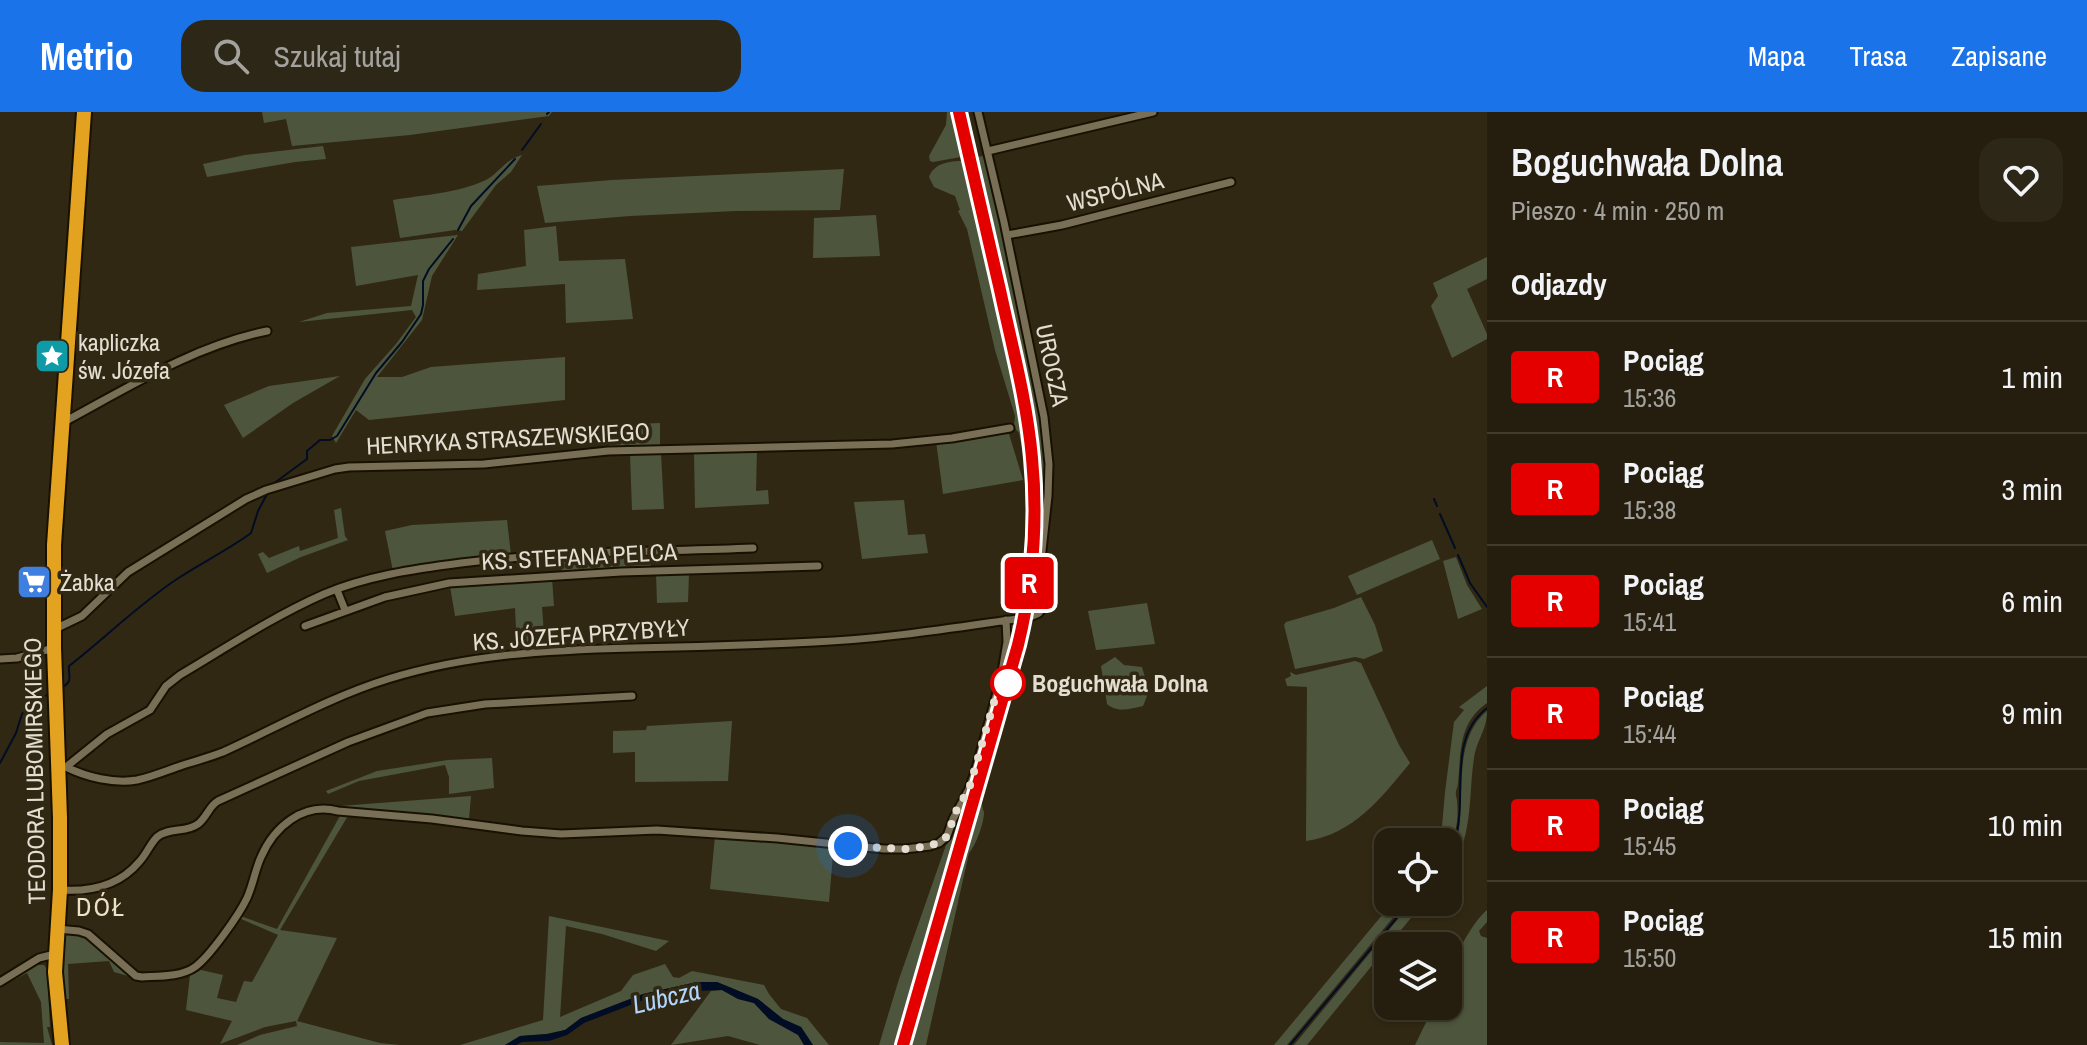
<!DOCTYPE html>
<html lang="pl">
<meta charset="utf-8">
<style>
:root{--surface:#251e0e;--page:#2d2717;--text:#f1f3f6;--muted:#a3a29e;--line:#423c2e;--accent:#1a73e8}
body{margin:0;font-family:"Archivo Narrow",sans-serif;background:var(--page);color:var(--text);height:100vh;display:flex;flex-direction:column;font-size:30px;white-space:nowrap}
*{box-sizing:border-box;margin:0}
p{font-size:26px;color:var(--muted)}
.icon{flex:none;width:44px;height:44px;fill:none;stroke:currentColor;stroke-width:2;stroke-linecap:round;stroke-linejoin:round}
.map{position:relative;flex:1;overflow:hidden}
.sheet{display:flex;flex-direction:column;background:var(--surface);width:600px}
.sheet>*{flex:none}
.badge{padding:0 16px;border-radius:6px;font-size:28px;line-height:52px}
.controls{position:absolute;left:1374px;top:716px;display:grid;gap:16px}
.controls a{display:grid;place-items:center;width:88px;height:88px;border-radius:16px;background:var(--surface);box-shadow:0 2px 6px #0004,0 0 0 2px var(--line);font-size:40px}
.you{position:absolute;width:40px;height:40px;margin:-20px;border:6px solid #fff;border-radius:50%;background:#1a73e8;box-shadow:0 0 0 12px #1a73e833}
.map>.badge{position:absolute;translate:-50% -50%;box-shadow:0 0 0 4px #fff}
h2{padding:0 24px;font-size:30px;line-height:72px}
.round{display:grid;place-items:center;flex:none;width:84px;height:84px;border-radius:24px;background:var(--page)}
.summary{display:flex;align-items:center;justify-content:space-between;height:136px;padding:0 24px}
h1{font-size:38px;font-weight:600;line-height:60px}
ul{padding:0;list-style:none}
li{display:flex;align-items:center;gap:24px;height:112px;padding:0 24px;border-top:2px solid var(--line)}
li div{flex:1}
li b{display:block;font-size:30px}
li em{font-style:normal}
li .badge{min-width:88px;font-weight:700;text-align:center}
header{display:flex;align-items:center;gap:48px;box-sizing:border-box;height:112px;padding:0 40px;background:var(--accent);color:#fff}
header strong{font-size:38px}
nav{display:flex;gap:44px;margin-inline-start:auto;font-size:28px}
.search{width:560px;height:72px;background:var(--page);display:flex;align-items:center;gap:20px;box-sizing:border-box;padding:0 28px;border-radius:24px;color:var(--muted);font-size:30px}
main{display:flex;flex:1;min-height:0}
.map>svg:first-child{display:block}
</style>
<header>
<strong>Metrio</strong>
<div class="search"><svg class="icon" aria-label="search" viewBox="0 0 24 24"><circle cx="10" cy="10" r="6"/><path d="M15 15l6 6"/></svg>Szukaj tutaj</div>
<nav><a>Mapa</a><a>Trasa</a><a>Zapisane</a></nav>
</header>
<main>
<div class="map">
<svg width="1487" height="933" viewBox="0 0 1487 933">
<rect width="100%" height="100%" fill="#312813"/>
<path fill="#4d563c" d="M262,0h290l-3,4 -139,19 -118,11 -6,-27 -22,4z
M947,0h8l11,44 -33,6 -3,-1 -1,-5 17,-31z
M323,34l3,13 -31,3 -88,15 -4,-13 42,-9z
M522,43l-11,17 -15,13 -34,46 -7,-1 -55,8 -7,-38c30,-5 65,-7 93,-20 13,-7 20,-21 36,-25z
M982,44l4,2 55,255 6,57 -9,137 -2,5 -8,2c7,-42 12,-84 10,-127 -3,-55 -15,-108 -27,-162 -13,-56 -25,-111 -38,-167z
M967,48c13,57 26,114 39,172 11,47 22,95 25,144 3,47 -2,93 -10,139h-8l-3,-7 14,-31 4,-34 1,-56 -10,-54 -5,-6 1,-11 -20,-66 -28,-121 -9,-18 2,-1 -5,-14 -21,-9 -5,-10c6,-16 23,-15 38,-17z
M844,57l-4,41 -104,1 -106,5 -85,7 -8,-37 75,-6z
M876,103l4,41 -67,2 1,-40z
M556,114l3,35 66,-2 8,60 -67,4 -1,-39 -88,6 1,-16 48,-8 -2,-36z
M458,123l-26,41 -10,44 -45,57h25l29,-10 134,-10v43l-196,20 -13,-10 -20,33 -4,-7 33,-57 31,-35 20,-27 -4,-7 -113,12 28,-9 84,-7 7,-31 -62,11 -5,-39z
M1487,145v22l-20,10 20,45v5l-35,19 -21,-52 7,-10 -5,-13z
M340,264l-47,27 -50,35 -19,-33 45,-19z
M660,311v24h-51v-22z
M1000,321l9,1 14,46 -80,14 -7,-53z
M757,336l-1,43 12,-1 1,14 -74,4 -1,-56z
M630,342h31l3,55 -32,1z
M904,388l4,35 17,-1 3,19 -66,6 -8,-57z
M341,396l4,28 3,4 -47,17 -34,16 -9,-19 5,-2 6,6 30,-12 1,5 38,-13 -4,-28z
M507,408l4,35 -82,9 -36,7 -8,-40 27,-6z
M1432,428l8,19 -83,36 -9,-19z
M650,442l1,14 -89,5 -2,-16z
M1456,445l11,28 15,24 -24,10 -15,-58z
M656,461h33l-1,29 -31,1z
M552,466l2,28 -12,1 3,41 -28,2 -2,-42 -60,8 -5,-30z
M1361,485l14,28 8,26 -19,8 -9,-2 -60,12 -11,-44 2,-3 48,-14z
M1147,491l8,41 -59,6 -8,-39z
M1021,509l-122,424h-20l20,-66 47,-134 3,-3 6,-22 49,-143 4,-21v-30l2,-4z
M1115,545l9,8 18,2 7,24 -6,15c-13,3 -26,7 -36,-2l-6,-38z
M1355,549l6,2 38,82 11,18c-28,34 -57,72 -104,78l1,-154 -20,-1 -2,-7 6,-3 -1,-4 6,3z
M1487,574v17c-29,20 -26,50 -29,80 0,4 -3,8 -2,12 0,2 1,4 1,6 2,17 -1,35 -9,49v-8h-10l3,-4 4,-46 9,-70 10,-12 -5,-3z
M1487,599c0,19 -10,28 -13,47 -6,40 0,81 -26,114 0,-4 -1,-8 0,-12 3,-10 10,-18 11,-30 5,-38 -5,-92 28,-119z
M732,609l-4,60 -93,1v-30l-22,1v-22l33,-1 1,-4z
M995,624l4,1c-5,15 -17,48 -18,62 0,2 2,11 3,13 0,11 -8,33 -15,41l-43,192h-20z
M492,646l2,30 -45,6v-17l-4,-12 -86,16 -31,13 -2,-3 51,-20 71,-11z
M471,684l-2,23 -134,-11 5,-2z
M341,702h8l-69,116 57,8 -40,83 83,22 20,2h-163l23,-10 37,-9 -1,-5 -31,6 -45,17 12,-23 -46,-11 4,-35 11,-5 22,5 -6,23 19,4 8,-21 8,1 26,-47 -39,-17 1,-2 37,13z
M715,724l121,10 -3,8 -4,48 -119,-13z
M1393,790h13l-119,143h-13z
M1412,790h12l-117,143h-13z
M1487,798v12l-8,9 2,5 6,2v107h-72l19,-39h14c0,-9 -1,-18 0,-27 2,-17 26,-59 39,-69z
M549,804l120,25 -13,10 -54,-17 -36,-8 -6,91 61,-26 12,-16 32,-11 8,13 6,1 13,-7 72,14 5,9 12,15 26,9 22,27h-16l-12,-18 -18,-8 -25,-20 -41,-17h-20l-54,12 -62,24 -16,12 -18,4 -27,2 -15,9h-45l83,-25z
M66,821l21,3 42,37 -1,3 -14,-4 -5,-11 -41,3 1,35h-5l-1,-43z
M36,851l1,2h7l3,4 3,58h-3l5,18h-52v-3l44,1 -3,-41 -14,-29 -21,11 -1,-2z
M722,878l16,9 16,4 15,16 30,16 5,10h-44l-32,-9 -57,9 40,-54z"/>
<path fill="#000d24" d="M697,870h20l41,17 25,20 18,8 12,18h-9l-6,-10 -29,-16 -15,-16 -16,-4 -16,-9 -27,1 -49,8 -62,24 -17,12 -18,6 -27,1 -6,3h-11l15,-9 27,-2 18,-4 16,-12 62,-24z"/>
<g fill="none" stroke-linecap="round" stroke-linejoin="round">
<path stroke="#000d24" stroke-width="2" d="M547,2l2,-2
M522,38l19,-26
M458,118l13,-24 44,-47
M273,372l34,-25v-8l13,-11h10l7,-4 39,-63 26,-31 19,-28 2,-9v-24l6,-12 24,-30
M1434,387l3,7
M1440,402l15,34
M1458,443l12,28 17,24
M64,574c9,-5 4,-12 5,-20 36,-28 69,-61 108,-87 24,-16 51,-29 74,-46l7,-22 9,-17
M0,651l16,-30 6,-19 6,-8 19,-11
M1448,743c27,-44 -7,-111 39,-147
M1290,933l120,-143"/>
<g stroke="#191100" stroke-width="11">
<path id="street" d="M988,39l165,-39
M1007,123l55,-10 169,-43
M64,310c65,-35 130,-76 203,-91
M337,478l8,20
M305,514l80,-29 64,-14 172,-11 197,-6
M55,517l27,-13 46,-44 118,-73 20,-9 69,-21 14,-2 135,-3 124,-13 284,-7 60,-6 58,-10
M0,547l17,-1 37,-10
M66,655c20,10 48,17 71,13 15,-3 31,-10 46,-15 13,-4 27,-8 40,-13 55,-25 107,-55 165,-73 80,-25 163,-29 245,-31 61,-1 121,-3 181,-6 73,-3 144,-15 216,-25l9,-4 3,-5 -2,-39 8,-73 1,-32 -5,-47 -40,-195 -26,-110
M66,655l41,-33 43,-24 16,-24 14,-11c47,-28 94,-59 144,-81 43,-18 90,-25 137,-31 97,-12 195,-11 292,-15
M60,778c29,2 59,-4 79,-28 7,-7 11,-18 18,-25 12,-10 29,-4 41,-13 9,-7 11,-18 20,-23l130,-59 79,-29 58,-9 147,-8
M57,817l22,2 9,3 48,42 6,1c17,-1 39,0 53,-10 15,-11 44,-52 52,-69 6,-13 8,-28 14,-41 13,-30 42,-55 77,-46l94,8 90,12 39,3 96,-4 120,8 107,11h21l25,-3 9,-3 8,-7 6,-17 16,-30 6,-17 26,-94 6,-36 -1,-22
M0,870l39,-24 16,-4"/>
</g>
<g stroke="#191100" stroke-width="18">
<path id="highway" d="M62,933l-7,-73 5,-82v-72l-6,-170v-103l30,-433"/>
</g>
<use href="#street" stroke="#796f57" stroke-width="7"/>
<use href="#highway" stroke="#e4a221" stroke-width="14"/>
<g stroke="#a7a091" stroke-width="5">
<path id="rail" d="M903,933l115,-400c12,-49 19,-101 17,-151 -2,-63 -17,-125 -31,-186 -15,-65 -30,-131 -45,-196"/>
</g>
<use href="#rail" stroke="#312813" stroke-width="2" stroke-dasharray="6" stroke-linecap="butt"/>
</g>
<g fill="none" stroke-linecap="round" stroke-linejoin="round">
<g stroke="#fff" stroke-width="18">
<path id="line" d="M903,933l115,-400c15,-61 20,-125 14,-187 -5,-57 -20,-112 -32,-168 -14,-59 -27,-119 -41,-178"/>
</g>
<use href="#line" stroke="#e50000" stroke-width="12"/>
<path stroke="#e3ded1" stroke-width="8" stroke-dasharray="0 14.4" d="M848,734l57,3 25,-3 14,-6 3,-4 10,-27 12,-20 32,-111 7,5"/>
</g>
<defs>
<g id="sight-square" transform="scale(1.8)"><rect x="-9" y="-9" width="18" height="18" rx="4" fill="#0f9aa8" stroke="#312813"/><path d="M0-6L1.8-2.2L6-1.7L2.9 1.2L3.7 5.4L0 3.3L-3.7 5.4L-2.9 1.2L-6-1.7L-1.8-2.2Z" fill="#fff"/></g>
<g id="supermarket-square" transform="scale(1.8)"><rect x="-9" y="-9" width="18" height="18" rx="4" fill="#3f7fe0" stroke="#312813"/><path d="M-6-5.5h2.5l.6 2H6L4.5 2H-2.5L-4.4-4H-6ZM-1.5 3.2a1.3 1.3 0 1 0 .1 0ZM3 3.2a1.3 1.3 0 1 0 .1 0Z" fill="#fff"/></g>
</defs>
<g fill-rule="evenodd">
<use href="#sight-square" x="52" y="244"/>
<use href="#supermarket-square" x="34" y="470"/>
</g>
<circle fill="#fff" stroke="#e50000" stroke-width="4" cx="1008" cy="571" r="16"/>
<g text-anchor="middle" dominant-baseline="central" stroke-width="7" stroke-linejoin="round" paint-order="stroke">
<g font-size="24" fill="#e3ded1" stroke="#312813">
<text transform="translate(1115 79) rotate(-14)">WSPÓLNA</text>
<text transform="translate(1053 253) rotate(78)">UROCZA</text>
<text transform="translate(508 326) rotate(-3)">HENRYKA STRASZEWSKIEGO</text>
<text transform="translate(579 444) rotate(-3)">KS. STEFANA PELCA</text>
<text transform="translate(581 522) rotate(-4)">KS. JÓZEFA PRZYBYŁY</text>
<text transform="translate(34 659) rotate(-91)">TEODORA LUBOMIRSKIEGO</text>
</g>
<g font-size="24" fill="#e3ded1" stroke="#312813" text-anchor="start">
<text x="78" y="230">kapliczka<tspan x="78" dy="28">św. Józefa</tspan></text>
<text x="60" y="470">Żabka</text>
</g>
<g font-size="24" font-weight="bold" fill="#e3ded1" stroke="#312813" text-anchor="start">
<text x="1032" y="571">Boguchwała Dolna</text>
</g>
<g font-size="26" letter-spacing="2" fill="#ede2c7" stroke="#312813">
<text x="101" y="794">DÓŁ</text>
</g>
<g font-size="26" font-style="italic" fill="#b2d6ff" stroke="#312813">
<text transform="translate(666 885) rotate(-13)">Lubcza</text>
</g>
</g>
</svg>
<div class="controls">
<a><svg class="icon" aria-label="locate" viewBox="0 0 24 24"><circle cx="12" cy="12" r="6"/><path d="M12 2v4M12 18v4M2 12h4M18 12h4"/></svg></a>
<a><svg class="icon" aria-label="layers" viewBox="0 0 24 24"><path d="M12 4l9 5-9 5-9-5zM3 14l9 5 9-5"/></svg></a>
</div>
<div class="you" style="left:848px;top:734px"></div>
<b class="badge" style="left:1029px;top:471px;background:#e50000;color:#fff">R</b>
</div>
<section class="sheet">
<div class="summary"><div><h1>Boguchwała Dolna</h1><p>Pieszo · 4 min · 250 m</p></div><a class="round"><svg class="icon" aria-label="heart" viewBox="0 0 24 24"><path d="M12 20l-8-8c-3-5 5-10 8-4 3-6 11-1 8 4z"/></svg></a></div>
<h2>Odjazdy</h2>
<ul>
<li><span class="badge" style="background:#e50000;color:#fff">R</span><div><b>Pociąg</b><p>15:36</p></div><em>1 min</em></li>
<li><span class="badge" style="background:#e50000;color:#fff">R</span><div><b>Pociąg</b><p>15:38</p></div><em>3 min</em></li>
<li><span class="badge" style="background:#e50000;color:#fff">R</span><div><b>Pociąg</b><p>15:41</p></div><em>6 min</em></li>
<li><span class="badge" style="background:#e50000;color:#fff">R</span><div><b>Pociąg</b><p>15:44</p></div><em>9 min</em></li>
<li><span class="badge" style="background:#e50000;color:#fff">R</span><div><b>Pociąg</b><p>15:45</p></div><em>10 min</em></li>
<li><span class="badge" style="background:#e50000;color:#fff">R</span><div><b>Pociąg</b><p>15:50</p></div><em>15 min</em></li>
</ul>
</section>
</main>
